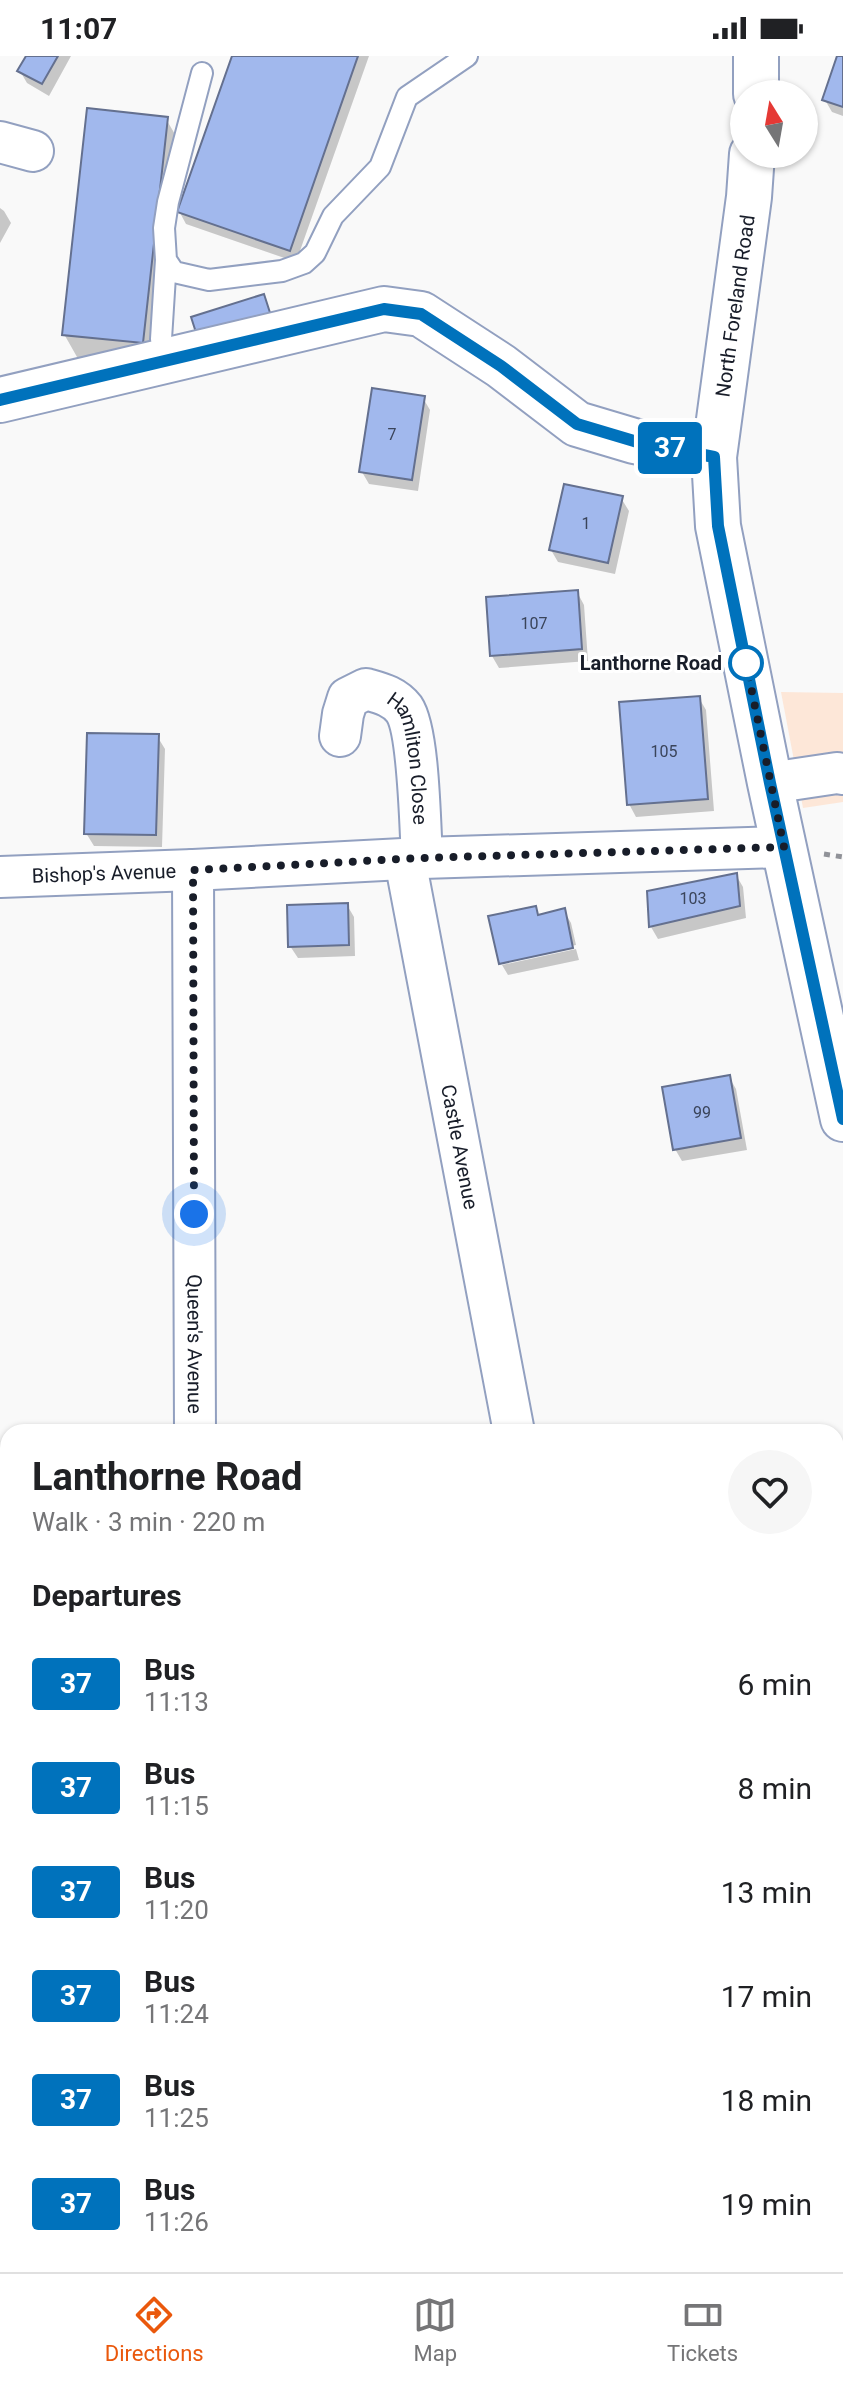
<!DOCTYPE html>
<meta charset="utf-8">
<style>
:root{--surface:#fff;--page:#f6f6f6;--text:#202124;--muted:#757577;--line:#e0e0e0;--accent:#ea580c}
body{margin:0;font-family:Roboto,sans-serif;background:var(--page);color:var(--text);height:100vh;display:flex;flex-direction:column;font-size:30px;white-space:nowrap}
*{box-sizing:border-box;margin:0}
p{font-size:26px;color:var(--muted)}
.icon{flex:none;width:44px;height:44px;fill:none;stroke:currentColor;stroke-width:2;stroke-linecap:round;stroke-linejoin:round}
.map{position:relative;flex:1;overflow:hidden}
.side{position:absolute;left:0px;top:1368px;width:844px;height:848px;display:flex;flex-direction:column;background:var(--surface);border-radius:24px 24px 0 0;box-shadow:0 2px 6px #0004}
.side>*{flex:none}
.badge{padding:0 16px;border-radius:6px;font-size:28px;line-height:52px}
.needle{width:52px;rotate:349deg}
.buttons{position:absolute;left:730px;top:24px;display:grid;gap:16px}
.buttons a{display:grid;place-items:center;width:88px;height:88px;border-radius:50%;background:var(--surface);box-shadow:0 2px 6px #0004;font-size:40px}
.you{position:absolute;width:40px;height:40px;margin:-20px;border:6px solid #fff;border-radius:50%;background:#1a73e8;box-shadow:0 0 0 12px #1a73e833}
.map>.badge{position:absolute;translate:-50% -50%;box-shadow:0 0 0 4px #fff}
h2{padding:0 32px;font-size:30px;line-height:72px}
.round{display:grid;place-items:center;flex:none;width:84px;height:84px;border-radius:42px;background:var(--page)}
.summary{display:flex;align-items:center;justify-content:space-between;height:136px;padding:0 32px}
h1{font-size:38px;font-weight:700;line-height:60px}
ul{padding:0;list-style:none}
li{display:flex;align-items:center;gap:24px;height:104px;padding:0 32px}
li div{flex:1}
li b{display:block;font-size:30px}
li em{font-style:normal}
li .badge{min-width:88px;font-weight:700;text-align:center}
.status{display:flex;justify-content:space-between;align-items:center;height:56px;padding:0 40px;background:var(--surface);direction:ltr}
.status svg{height:22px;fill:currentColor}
.dock{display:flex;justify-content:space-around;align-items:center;height:112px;border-top:2px solid var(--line);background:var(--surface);font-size:22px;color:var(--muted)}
.dock a{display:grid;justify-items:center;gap:4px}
.dock .current{color:var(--accent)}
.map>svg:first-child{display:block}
</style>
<div class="status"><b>11:07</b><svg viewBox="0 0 49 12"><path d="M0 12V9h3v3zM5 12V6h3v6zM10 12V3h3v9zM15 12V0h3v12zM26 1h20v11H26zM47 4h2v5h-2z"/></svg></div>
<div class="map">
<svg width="843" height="2216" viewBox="0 0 843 2216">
<rect width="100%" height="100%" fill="#f9f9f9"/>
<path fill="#fde7d8" d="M781,636l62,1v109l-40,6z"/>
<path fill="#0003" d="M28,0h43l-22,40 -22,-13 -7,-12z
M234,0h135l-73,206 -110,-38 -7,-13z
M839,0h4v60l-11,-4 -7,-12z
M166,63l17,29 -24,224 -78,-8 -17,-30z
M0,152l4,3 7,12 -11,20z
M423,342l7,12 -12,81 -49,-7 -7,-12z
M621,442l8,13 -14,63 -57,-12 -7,-12z
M577,536l7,13 4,56 -89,7 -7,-12z
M699,642l7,12 8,101 -78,6 -7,-13z
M157,680l8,13 -3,98 -68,-1 -8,-13z
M736,819l7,12 3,31 -88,21 -7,-12 -2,-35z
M347,849l7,12 1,39 -57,2 -8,-12z
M535,852l4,8 25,-5 7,12 5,22 -75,16v4l-11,-47z
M576,893l3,11 -71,15 -6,-10z
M729,1021l7,12 11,61 -65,11 -7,-12z"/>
<path fill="#a1b8ed" stroke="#64708f" stroke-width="2" d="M26,0h32l-16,28 -25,-13z
M232,0h126l-68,195 -113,-39z
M837,0h6v51l-21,-7z
M87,52l81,9 -25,226 -81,-8z
M264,238l9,28 -73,23 -9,-28z
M372,332l53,8 -13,84 -53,-8z
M564,428l59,12 -15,67 -59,-13z
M578,534l4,59 -92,7 -4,-59z
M700,640l8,103 -81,6 -8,-103z
M87,677l72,1 -3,101 -72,-1z
M737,817l3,33 -91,21 -2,-36z
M348,847l1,42 -61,2 -1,-42z
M536,850l2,9 27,-7 8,40 -74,16 -11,-48z
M730,1019l11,63 -68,12 -11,-63z"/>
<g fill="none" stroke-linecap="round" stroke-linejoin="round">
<g stroke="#92a0c0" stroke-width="24">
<path id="lane" d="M202,17l-34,129 -4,26 2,32 8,12 35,8 73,-9 22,-8 11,-10 18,-37 47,-49 27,-70 60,-41
M166,204l-5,79 7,21"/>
</g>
<g stroke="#92a0c0" stroke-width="44">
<g id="street">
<path d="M0,86l33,9"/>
<path id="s1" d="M340,680l3,-22 5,-16 18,-9c14,4 28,7 38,20 15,22 16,118 18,149"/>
<path d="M770,727l67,-10 6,1"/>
<path id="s2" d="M405,804l109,572"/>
<path id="s3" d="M193,814l2,562"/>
<path id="s4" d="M0,821l193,-7 229,-12 362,-11"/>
<path d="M197,2208v8"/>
<path d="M672,2208l2,8"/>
</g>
</g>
<g stroke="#92a0c0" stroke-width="48">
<path id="secondary" d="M756,38v-38
M752,98l-3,43 -35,260 4,69 52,257 73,336
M0,344l384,-91 37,5 80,52 76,58 57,17 80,16"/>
</g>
<path stroke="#909298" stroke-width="5" stroke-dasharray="6 6" stroke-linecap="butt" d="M824,798l19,3"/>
<use href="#lane" stroke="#fff" stroke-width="20"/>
<use href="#street" stroke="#fff" stroke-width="40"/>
<use href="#secondary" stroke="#fff" stroke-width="44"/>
</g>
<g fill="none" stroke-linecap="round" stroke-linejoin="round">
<g stroke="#fff" stroke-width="18">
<path id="line" d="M0,344l384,-91 37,5 80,52 76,58 57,17 80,16 4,69 52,257 73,336"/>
</g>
<use href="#line" stroke="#0072bc" stroke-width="12"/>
<path stroke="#181d29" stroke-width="8" stroke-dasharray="0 14.4" d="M194,1158l-1,-344 229,-12 362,-11 -38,-184"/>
</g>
<circle fill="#fff" stroke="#0072bc" stroke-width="4" cx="746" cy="607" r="16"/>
<g text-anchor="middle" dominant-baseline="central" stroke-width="6" stroke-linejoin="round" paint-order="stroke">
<g font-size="16" fill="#3a445a">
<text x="392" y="378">7</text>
<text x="586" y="467">1</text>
<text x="534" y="567">107</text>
<text x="664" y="695">105</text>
<text x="693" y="842">103</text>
<text x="702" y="1056">99</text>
</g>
<g font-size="20" fill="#181d29" stroke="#fff">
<text transform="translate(735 250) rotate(-82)">North Foreland Road</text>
<text stroke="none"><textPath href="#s1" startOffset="152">Hamliton Close</textPath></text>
<text stroke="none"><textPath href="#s4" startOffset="104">Bishop's Avenue</textPath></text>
<text stroke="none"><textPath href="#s2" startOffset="292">Castle Avenue</textPath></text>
<text stroke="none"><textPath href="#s3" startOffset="474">Queen's Avenue</textPath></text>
</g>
<g font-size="20" font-weight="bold" fill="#181d29" stroke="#fff" text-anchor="end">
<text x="722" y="607">Lanthorne Road</text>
</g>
</g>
</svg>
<div class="buttons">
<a><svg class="needle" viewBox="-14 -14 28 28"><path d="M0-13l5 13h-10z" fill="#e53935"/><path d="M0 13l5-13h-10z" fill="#757577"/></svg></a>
</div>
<div class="you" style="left:194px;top:1158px"></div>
<b class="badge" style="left:670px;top:392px;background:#0072bc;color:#fff">37</b>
<section class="side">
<div class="summary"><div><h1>Lanthorne Road</h1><p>Walk · 3 min · 220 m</p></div><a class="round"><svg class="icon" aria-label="heart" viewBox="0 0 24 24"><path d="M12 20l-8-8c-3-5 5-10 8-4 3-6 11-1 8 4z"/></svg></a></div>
<h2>Departures</h2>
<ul>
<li><span class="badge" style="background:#0072bc;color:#fff">37</span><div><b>Bus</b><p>11:13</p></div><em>6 min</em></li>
<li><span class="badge" style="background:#0072bc;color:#fff">37</span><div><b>Bus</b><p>11:15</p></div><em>8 min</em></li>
<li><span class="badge" style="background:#0072bc;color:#fff">37</span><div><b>Bus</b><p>11:20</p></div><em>13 min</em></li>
<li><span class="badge" style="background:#0072bc;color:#fff">37</span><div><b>Bus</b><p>11:24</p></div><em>17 min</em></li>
<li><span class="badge" style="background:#0072bc;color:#fff">37</span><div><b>Bus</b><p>11:25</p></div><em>18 min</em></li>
<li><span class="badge" style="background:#0072bc;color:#fff">37</span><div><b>Bus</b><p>11:26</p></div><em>19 min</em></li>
</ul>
</section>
</div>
<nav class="dock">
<a class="current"><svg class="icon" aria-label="directions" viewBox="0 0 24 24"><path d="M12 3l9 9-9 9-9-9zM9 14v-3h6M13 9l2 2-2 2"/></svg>Directions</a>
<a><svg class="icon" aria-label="map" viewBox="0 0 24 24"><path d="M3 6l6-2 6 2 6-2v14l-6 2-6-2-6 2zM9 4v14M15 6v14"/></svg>Map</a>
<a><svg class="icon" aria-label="tickets" viewBox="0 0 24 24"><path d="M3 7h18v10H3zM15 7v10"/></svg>Tickets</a>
</nav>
